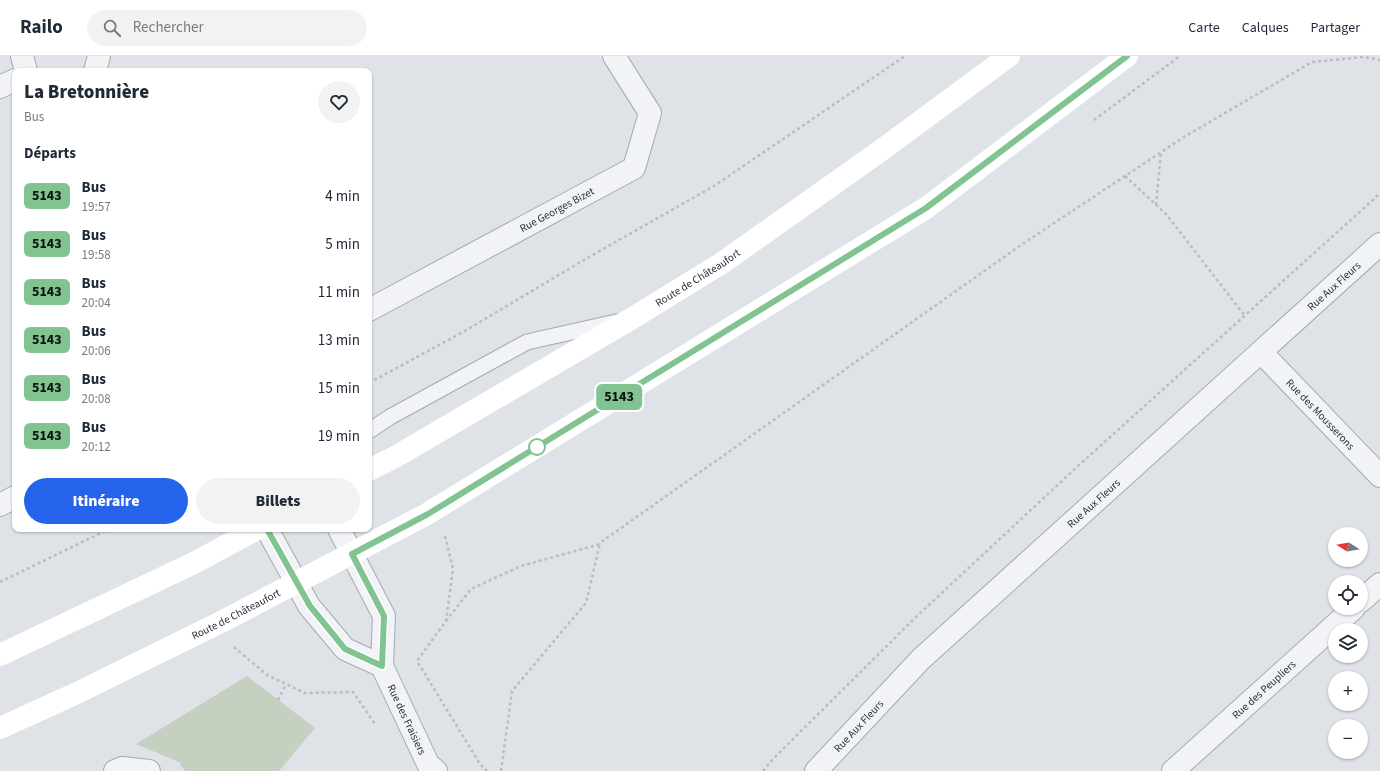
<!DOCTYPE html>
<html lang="fr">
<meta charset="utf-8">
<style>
:root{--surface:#fff;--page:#f2f2f3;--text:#1f2937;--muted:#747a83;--line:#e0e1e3;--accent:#2563eb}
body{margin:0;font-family:"Source Sans 3",sans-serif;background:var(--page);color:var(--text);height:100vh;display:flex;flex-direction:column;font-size:15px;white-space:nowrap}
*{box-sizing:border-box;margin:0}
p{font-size:13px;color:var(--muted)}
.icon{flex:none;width:22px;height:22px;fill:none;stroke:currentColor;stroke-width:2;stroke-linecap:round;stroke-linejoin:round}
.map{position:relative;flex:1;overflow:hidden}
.sheet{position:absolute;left:12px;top:12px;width:360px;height:464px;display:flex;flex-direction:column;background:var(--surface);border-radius:8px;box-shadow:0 1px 3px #0004}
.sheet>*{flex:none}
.badge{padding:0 8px;border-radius:6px;font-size:14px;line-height:26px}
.needle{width:26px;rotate:281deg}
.buttons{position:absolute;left:1328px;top:471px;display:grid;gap:8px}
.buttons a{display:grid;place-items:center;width:40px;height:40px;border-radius:50%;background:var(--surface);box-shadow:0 1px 3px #0004;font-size:20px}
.map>.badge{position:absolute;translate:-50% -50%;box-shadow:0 0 0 2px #fff}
h2{padding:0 12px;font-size:15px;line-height:36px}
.round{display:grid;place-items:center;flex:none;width:42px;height:42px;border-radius:21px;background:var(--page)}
.headline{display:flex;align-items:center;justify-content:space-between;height:68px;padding:0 12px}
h1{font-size:19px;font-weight:800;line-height:30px}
.cta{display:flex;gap:8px;margin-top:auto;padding:8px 12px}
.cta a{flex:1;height:46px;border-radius:24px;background:var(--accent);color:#fff;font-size:16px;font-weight:800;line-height:46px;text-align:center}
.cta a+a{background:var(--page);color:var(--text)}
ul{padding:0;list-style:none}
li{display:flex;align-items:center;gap:12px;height:48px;padding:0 12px}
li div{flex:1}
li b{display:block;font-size:15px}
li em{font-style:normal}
li .badge{min-width:44px;font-weight:700;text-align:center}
header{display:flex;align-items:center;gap:24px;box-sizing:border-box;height:56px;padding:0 20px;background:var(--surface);border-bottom:1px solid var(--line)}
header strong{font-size:19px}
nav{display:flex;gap:22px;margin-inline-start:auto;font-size:14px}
.search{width:280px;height:36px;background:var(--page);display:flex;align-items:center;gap:10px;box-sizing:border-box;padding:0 14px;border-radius:22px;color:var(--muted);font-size:15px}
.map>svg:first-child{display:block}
</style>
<header>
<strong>Railo</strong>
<div class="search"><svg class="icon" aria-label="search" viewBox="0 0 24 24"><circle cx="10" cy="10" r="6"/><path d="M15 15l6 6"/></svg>Rechercher</div>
<nav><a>Carte</a><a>Calques</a><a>Partager</a></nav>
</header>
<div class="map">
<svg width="1380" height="715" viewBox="0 0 1380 715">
<rect width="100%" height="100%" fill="#dfe2e7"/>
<path fill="#c5d0c1" d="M247,620l68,52 -36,43h-94l-6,-9 -43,-18z"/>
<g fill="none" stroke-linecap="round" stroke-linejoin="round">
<g stroke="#a5a9b0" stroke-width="17">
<path id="service" d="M369,375l21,-14 137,-75 89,-20"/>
</g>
<g stroke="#a5a9b0" stroke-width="24">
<g id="minor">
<path d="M22,0l4,15"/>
<path d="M95,15l4,-15"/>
<path d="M0,31l15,-7"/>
<path id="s1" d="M369,254l265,-142 16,-55 -36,-57"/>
<path id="s2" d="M1261,296l119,124"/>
<path d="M0,449l15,-8"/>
<path d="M267,473l42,77 36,43 37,17"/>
<path id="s3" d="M339,473l45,87 -2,50 46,98 8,7"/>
<path d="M1361,545l19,-17"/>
<path d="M115,715l7,-3 27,3"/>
<path id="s4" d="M816,715l105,-112 459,-415"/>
<path id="s5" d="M1173,715l181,-163"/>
</g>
</g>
<path stroke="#b9bdc2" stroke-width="2.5" stroke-dasharray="3 3" stroke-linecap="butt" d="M1094,64l86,-64
M1125,120l41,38 79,102
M1156,149l5,-53
M369,327l94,-51 126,-75 125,-71 191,-130
M445,480l8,33 -7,52 -29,40 63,103 7,7
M0,526l109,-53
M446,565l25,-32 50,-23 76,-21 424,-300 163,-108 128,-75 51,-5 17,3
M234,591l33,28 38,18 48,-1 22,32
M278,644l8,-16
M501,715l11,-80 74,-88 14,-60
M763,715l11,-13 142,-141 162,-151 296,-267 6,-7"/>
<use href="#service" stroke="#f1f3f6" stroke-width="15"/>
<use href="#minor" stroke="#f1f3f6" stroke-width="22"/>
<g stroke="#fff" stroke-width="22">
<path id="s6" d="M369,414l26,-13 236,-138 91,-56 161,-114 126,-93"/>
<path d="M0,599l196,-93 61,-33"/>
<path id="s7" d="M0,672l77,-35 148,-73 202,-106 499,-306 201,-152"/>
</g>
</g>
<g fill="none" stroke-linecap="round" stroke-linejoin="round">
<g stroke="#fff" stroke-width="9">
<path id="line" d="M267,473l43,77 35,43 37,17 2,-50 -32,-62 76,-40 498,-306 201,-152"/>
</g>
<use href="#line" stroke="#81c391" stroke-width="6"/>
</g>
<circle fill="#fff" stroke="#81c391" stroke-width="2" cx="537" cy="391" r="8"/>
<g text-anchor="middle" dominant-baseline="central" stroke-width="3" stroke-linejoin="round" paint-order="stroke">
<g font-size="11" fill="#29313c" stroke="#eef1f5">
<text stroke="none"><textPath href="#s1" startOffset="213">Rue Georges Bizet</textPath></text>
<text stroke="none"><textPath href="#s6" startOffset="381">Route de Châteaufort</textPath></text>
<text stroke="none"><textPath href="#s4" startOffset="710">Rue Aux Fleurs</textPath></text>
<text stroke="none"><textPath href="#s2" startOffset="86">Rue des Mousserons</textPath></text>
<text stroke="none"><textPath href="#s4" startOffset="386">Rue Aux Fleurs</textPath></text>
<text stroke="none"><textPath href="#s7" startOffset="262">Route de Châteaufort</textPath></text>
<text stroke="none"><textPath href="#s5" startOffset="122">Rue des Peupliers</textPath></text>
<text stroke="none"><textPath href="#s3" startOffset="207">Rue des Fraisiers</textPath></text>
<text stroke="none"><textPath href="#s4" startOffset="62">Rue Aux Fleurs</textPath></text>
</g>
</g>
</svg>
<div class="buttons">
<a><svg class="needle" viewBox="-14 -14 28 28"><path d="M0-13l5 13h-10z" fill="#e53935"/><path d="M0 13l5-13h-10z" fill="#747a83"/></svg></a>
<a><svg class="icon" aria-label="locate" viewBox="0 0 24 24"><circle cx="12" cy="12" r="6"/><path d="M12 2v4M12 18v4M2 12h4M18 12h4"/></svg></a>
<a><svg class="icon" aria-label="layers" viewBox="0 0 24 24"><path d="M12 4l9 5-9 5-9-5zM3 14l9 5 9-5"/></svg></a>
<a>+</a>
<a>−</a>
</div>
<b class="badge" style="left:619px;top:341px;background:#81c391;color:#111">5143</b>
<section class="sheet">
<div class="headline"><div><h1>La Bretonnière</h1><p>Bus</p></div><a class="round"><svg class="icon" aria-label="heart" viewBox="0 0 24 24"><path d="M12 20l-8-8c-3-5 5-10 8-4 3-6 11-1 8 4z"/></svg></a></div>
<h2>Départs</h2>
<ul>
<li><span class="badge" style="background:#81c391;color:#111">5143</span><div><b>Bus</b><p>19:57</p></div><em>4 min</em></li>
<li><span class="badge" style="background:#81c391;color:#111">5143</span><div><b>Bus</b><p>19:58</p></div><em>5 min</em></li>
<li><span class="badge" style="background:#81c391;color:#111">5143</span><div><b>Bus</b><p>20:04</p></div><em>11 min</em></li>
<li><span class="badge" style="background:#81c391;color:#111">5143</span><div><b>Bus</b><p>20:06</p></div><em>13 min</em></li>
<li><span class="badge" style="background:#81c391;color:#111">5143</span><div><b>Bus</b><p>20:08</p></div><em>15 min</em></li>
<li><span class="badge" style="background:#81c391;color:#111">5143</span><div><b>Bus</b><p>20:12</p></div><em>19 min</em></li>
</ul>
<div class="cta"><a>Itinéraire</a><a>Billets</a></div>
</section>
</div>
